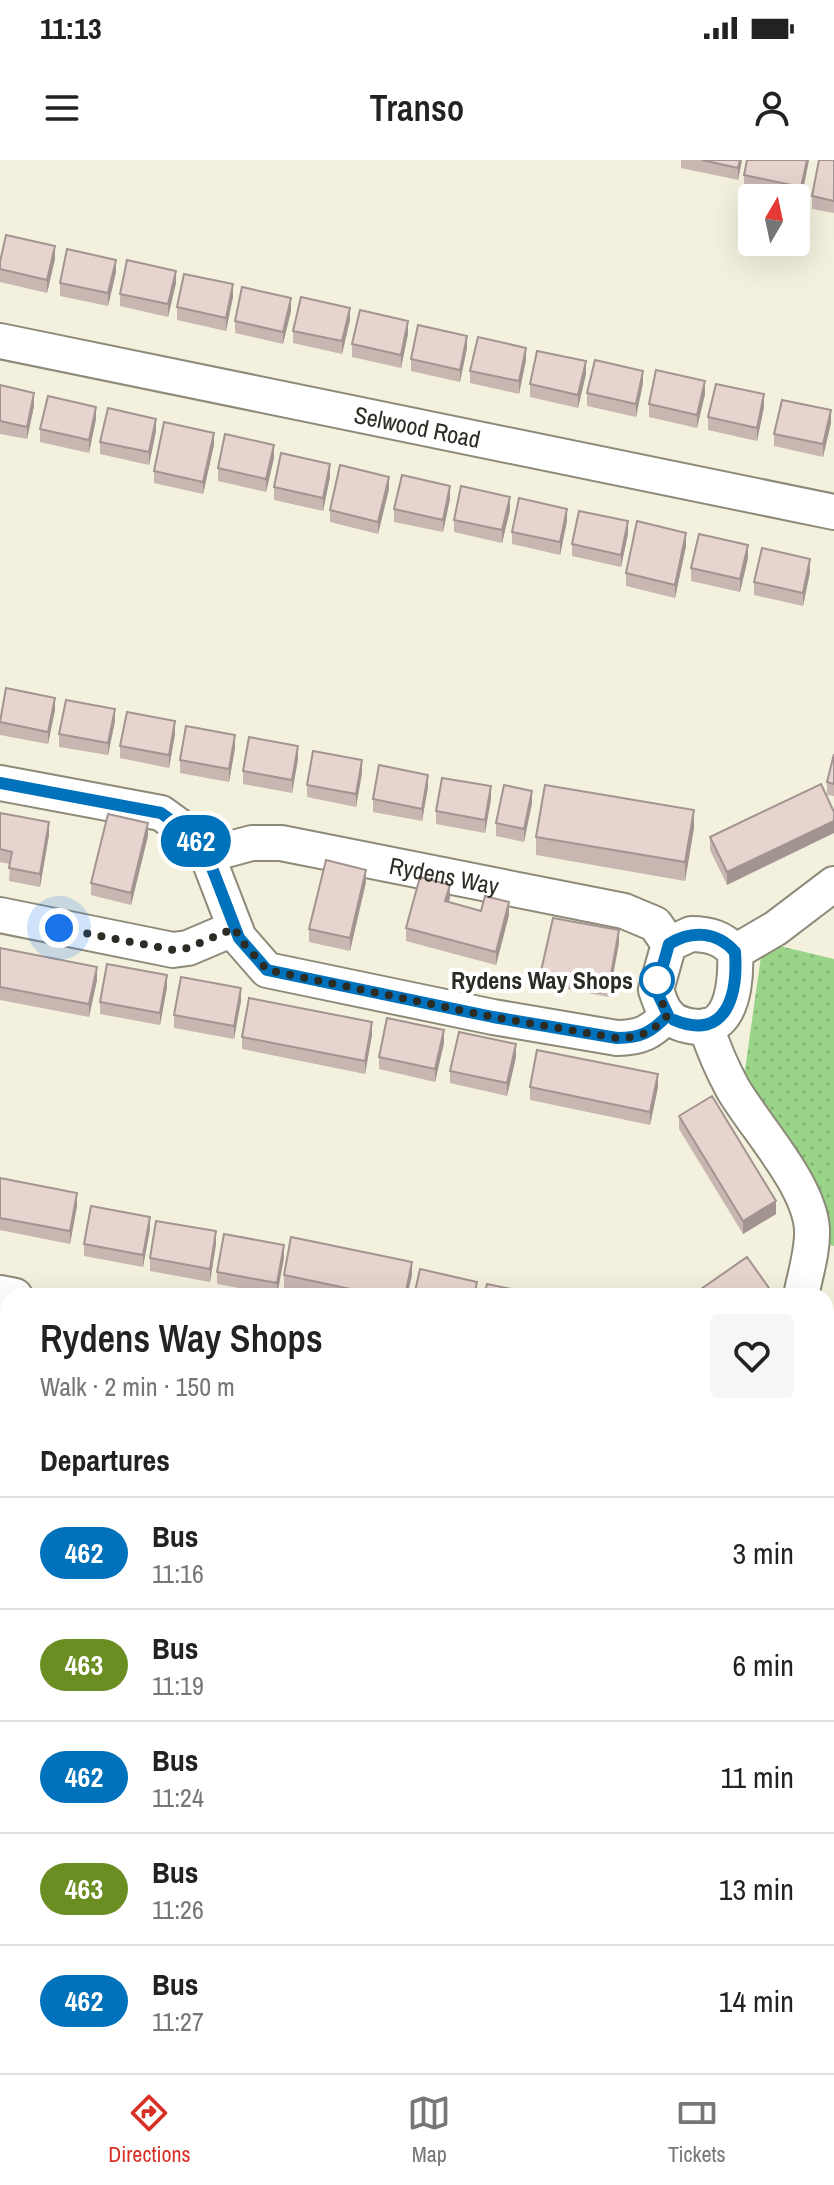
<!DOCTYPE html>
<meta charset="utf-8">
<style>
:root{--surface:#fff;--page:#f6f6f6;--text:#222;--muted:#767676;--line:#e0e0e0;--accent:#d93025}
body{margin:0;font-family:"Archivo Narrow",sans-serif;background:var(--page);color:var(--text);height:100vh;display:flex;flex-direction:column;font-size:30px;white-space:nowrap}
*{box-sizing:border-box;margin:0}
p{font-size:26px;color:var(--muted)}
.icon{flex:none;width:44px;height:44px;fill:none;stroke:currentColor;stroke-width:2;stroke-linecap:round;stroke-linejoin:round}
.map{position:relative;flex:1;overflow:hidden}
.details{position:absolute;left:0px;top:1128px;width:834px;height:786px;display:flex;flex-direction:column;background:var(--surface);border-radius:24px 24px 0 0;box-shadow:0 8px 32px #0002}
.details>*{flex:none}
.badge{padding:0 16px;border-radius:26px;font-size:28px;line-height:52px}
.needle{width:52px;rotate:9deg}
.buttons{position:absolute;left:738px;top:24px;display:grid;gap:16px}
.buttons a{display:grid;place-items:center;width:72px;height:72px;border-radius:8px;background:var(--surface);box-shadow:0 8px 32px #0002;font-size:40px}
.you{position:absolute;width:40px;height:40px;margin:-20px;border:6px solid #fff;border-radius:50%;background:#1a73e8;box-shadow:0 0 0 12px #1a73e833}
.map>.badge{position:absolute;translate:-50% -50%;box-shadow:0 0 0 4px #fff}
h2{padding:0 40px;font-size:30px;line-height:72px}
.round{display:grid;place-items:center;flex:none;width:84px;height:84px;border-radius:8px;background:var(--page)}
.overview{display:flex;align-items:center;justify-content:space-between;height:136px;padding:0 40px}
h1{font-size:38px;font-weight:600;line-height:60px}
ul{padding:0;list-style:none}
li{display:flex;align-items:center;gap:24px;height:112px;padding:0 40px;border-top:2px solid var(--line)}
li div{flex:1}
li b{display:block;font-size:30px}
li em{font-style:normal}
li .badge{min-width:88px;font-weight:700;text-align:center}
.status{display:flex;justify-content:space-between;align-items:center;height:56px;padding:0 40px;background:var(--surface);direction:ltr}
.status svg{height:22px;fill:currentColor}
header{display:flex;justify-content:space-between;align-items:center;height:104px;padding:0 40px;background:var(--surface);font-size:36px;font-weight:600}
.tab-bar{display:flex;justify-content:space-around;align-items:center;height:112px;border-top:2px solid var(--line);background:var(--surface);font-size:22px;color:var(--muted)}
.tab-bar a{display:grid;justify-items:center;gap:4px}
.tab-bar .current{color:var(--accent)}
.map>svg:first-child{display:block}
</style>
<div class="status"><b>11:13</b><svg viewBox="0 0 49 12"><path d="M0 12V9h3v3zM5 12V6h3v6zM10 12V3h3v9zM15 12V0h3v12zM26 1h20v11H26zM47 4h2v5h-2z"/></svg></div>
<header><svg class="icon" aria-label="menu" viewBox="0 0 24 24"><path d="M4 6h16M4 12h16M4 18h16"/></svg>Transo<svg class="icon" aria-label="person" viewBox="0 0 24 24"><circle cx="12" cy="8" r="4"/><path d="M4 21q1-7 8-7t8 7"/></svg></header>
<div class="map">
<svg width="834" height="1913" viewBox="0 0 834 1913">
<defs>
<pattern id="park-dots" width="8" height="8" patternUnits="userSpaceOnUse" patternTransform="scale(2)"><rect width="8" height="8" fill="#99d489"/><path d="M2 2h.1M6 6h.1" fill="none" stroke="#84b676" stroke-width="1.8" stroke-linecap="round"/></pattern>
</defs>
<rect width="100%" height="100%" fill="#f4f0de"/>
<path fill="url(#park-dots)" d="M763,782l71,17v287l-12,-3 -79,-159z
M826,1330l8,2v368l-8,3z"/>
<g fill="none" stroke-linecap="round" stroke-linejoin="round">
<g stroke="#8d8a79" stroke-width="22">
<path id="service" d="M0,1875h8
M645,1913v-7"/>
</g>
<g stroke="#8d8a79" stroke-width="38">
<g id="minor">
<path id="s1" d="M0,181l834,171"/>
<path d="M0,623l161,30 29,21 17,21 32,83 28,32 226,47 124,21c24,0 34,-6 51,-23"/>
<path id="s2" d="M207,695l45,-12h29l343,68 31,13 14,20"/>
<path d="M0,755l173,35 15,-2 47,-20"/>
<path d="M691,774c18,0 32,4 44,18 1,19 0,53 -16,68 -13,12 -42,7 -52,-6 -6,-7 -8,-16 -11,-24l13,-46z"/>
<path d="M735,792l41,-24 58,-44"/>
<path d="M706,866c7,22 16,43 27,63 23,39 76,95 79,140 1,22 -7,46 -11,67"/>
<path d="M0,1133l15,3"/>
<path d="M0,1475l8,21"/>
<path d="M318,1913l3,-7"/>
</g>
</g>
<use href="#service" stroke="#fff" stroke-width="18"/>
<use href="#minor" stroke="#fff" stroke-width="34"/>
</g>
<path fill="#c8b6b1" d="M681,0h61l-4,20 -57,-12z
M809,0l-8,40 -57,-12v-13z
M834,0v53l-22,-4v-13z
M55,99l-8,34 -47,-11v-20z
M116,112l-8,34 -48,-10v-13z
M176,123l-8,34 -48,-11v-12z
M233,137l-7,34 -49,-11v-13z
M291,151l-8,33 -48,-11v-12z
M350,160l-8,34 -49,-11v-12z
M408,174l-7,34 -49,-11v-13z
M467,188l-7,34 -49,-11v-12z
M526,200l-7,34 -49,-11v-12z
M586,214l-8,34 -48,-11v-13z
M643,223l-7,34 -49,-11v-13z
M0,225l34,21 -7,33 -27,-5z
M705,234l-8,34 -48,-11v-13z
M764,247l-7,34 -49,-11v-13z
M96,259l-7,34 -49,-11v-13z
M831,263l-8,34 -49,-11v-12z
M156,271l-7,34 -49,-11v-12z
M214,285l-11,49 -49,-11v-12z
M274,298l-8,34 -48,-11v-13z
M330,317l-7,34 -49,-11v-13z
M389,329l-11,45 -48,-12v-12z
M450,339l-7,33 -49,-10v-13z
M510,350l-8,33 -48,-11v-12z
M567,361l-7,34 -48,-11v-12z
M628,374l-7,33 -49,-11v-12z
M686,386l-11,52 -49,-12v-13z
M748,398l-8,34 -49,-11v-13z
M810,412l-7,34 -49,-11v-13z
M55,550l-7,34 -48,-9v-16z
M115,561l-7,34 -49,-8v-13z
M175,574l-6,34 -49,-10v-12z
M235,588l-6,34 -49,-9v-13z
M834,594v42l-7,-1v-13z
M298,599l-6,34 -49,-9v-13z
M362,613l-6,34 -49,-10v-12z
M428,627l-6,34 -49,-9v-13z
M491,639l-6,34 -49,-9v-13z
M532,643l-8,39 -28,-6v-13z
M834,652l-107,73 -17,-35v-13z
M0,653l49,22 -9,52 -31,-6 1,-17 -10,-2z
M694,668l-9,53 -149,-26v-18z
M148,676l-17,69 -40,-10v-12z
M366,722l-16,69 -41,-9v-13z
M450,738l-2,4 33,9 28,4 -13,50 -90,-24v-13z
M619,783l-10,54 -68,-13v-13z
M0,788l97,32 -8,37 -89,-17z
M167,827l-7,38 -60,-11v-12z
M241,841l-7,38 -60,-11v-13z
M372,875l-7,39 -123,-25v-12z
M444,883l-9,39 -56,-13v-12z
M516,897l-9,39 -57,-13v-12z
M530,927h128l-8,38 -120,-25z
M679,956l97,98 -33,20 -64,-105z
M0,1018l77,28 -7,38 -70,-14z
M150,1069l-7,38 -59,-11v-12z
M216,1084l-6,38 -60,-11v-13z
M284,1098l-7,37 -60,-11v-12z
M284,1115h128l-5,21h-85l-38,-8z
M8,1370v37l-8,-14v-18z
M191,1906h51l-5,7h-37z
M416,1906h196v7h-196z
M662,1906h66v7h-66z"/>
<path fill="#a29490" d="M740,0h2l-4,20v-12z
M807,0h2l-8,40v-13z
M55,86v13l-8,34v-13z
M116,100v12l-8,34v-13z
M176,111v12l-8,34v-13z
M233,124v13l-7,34v-13z
M291,138v13l-8,33v-12z
M350,148v12l-8,34v-13z
M408,161v13l-7,34v-13z
M467,176v12l-7,34v-12z
M526,188v12l-7,34v-13z
M586,201v13l-8,34v-13z
M643,211v12l-7,34v-13z
M705,221v13l-8,34v-13z
M34,233v13l-7,33v-12z
M764,234v13l-7,34v-13z
M96,247v12l-7,34v-13z
M831,250v13l-8,34v-13z
M156,259v12l-7,34v-13z
M214,273v12l-11,49v-12z
M274,285v13l-8,34v-13z
M330,304v13l-7,34v-13z
M389,317v12l-11,45v-12z
M450,326v13l-7,33v-12z
M510,337v13l-8,33v-13z
M567,349v12l-7,34v-13z
M628,361v13l-7,33v-12z
M686,373v13l-11,52v-13z
M748,385v13l-8,34v-13z
M810,399v13l-7,34v-13z
M55,538v12l-7,34v-12z
M115,549v12l-7,34v-12z
M175,561v13l-6,34v-13z
M235,575v13l-6,34v-13z
M298,586v13l-6,34v-13z
M362,600v13l-6,34v-13z
M428,615v12l-6,34v-12z
M491,626v13l-6,34v-13z
M532,631v12l-8,39v-13z
M694,650v18l-9,53v-19z
M834,661v12l-107,52v-13z
M49,662v13l-9,52v-13z
M148,663v13l-17,69v-12z
M366,710v12l-16,69v-13z
M450,725v13l-5,16v-13z
M509,742v13l-13,50v-13z
M619,770v13l-10,54v-12z
M97,807v13l-8,37v-13z
M167,815v12l-7,38v-12z
M241,828v13l-7,38v-13z
M372,862v13l-7,39v-13z
M444,870v13l-9,39v-13z
M516,884v13l-9,39v-13z
M658,914v13l-8,38v-13z
M77,1033v13l-7,38v-13z
M776,1041v13l-33,20v-13z
M150,1057v12l-7,38v-12z
M216,1071v13l-6,38v-13z
M284,1085v13l-7,37v-12z
M412,1102v13l-5,21h-2z
M769,1128v8h-11z
M8,1348v13l-8,3v-12z
M8,1754v18l-8,42v-18z
M229,1906h13l-5,7h-13z"/>
<path fill="#e8d4ce" stroke="#a29490" stroke-width="2" d="M702,0h38l-2,8z
M747,0h60l-6,27 -57,-12z
M819,0h15v41l-22,-5z
M6,75l49,11 -8,34 -47,-11v-7z
M67,89l49,11 -8,33 -48,-10z
M127,100l49,11 -8,33 -48,-10z
M184,114l49,10 -7,34 -49,-11z
M242,127l49,11 -8,34 -48,-11z
M301,137l49,11 -8,33 -49,-10z
M360,150l48,11 -7,34 -49,-11z
M418,165l49,11 -7,34 -49,-11z
M478,177l48,11 -7,33 -49,-10z
M537,191l49,10 -8,34 -48,-11z
M595,200l48,11 -7,33 -49,-11z
M656,210l49,11 -8,34 -48,-11z
M716,224l48,10 -7,34 -49,-11z
M0,225l34,8 -7,34 -27,-6z
M48,236l48,11 -7,33 -49,-11z
M782,240l49,10 -8,34 -49,-10z
M108,248l48,11 -7,33 -49,-10z
M164,262l50,11 -11,49 -49,-11z
M225,274l49,11 -8,34 -48,-11z
M281,293l49,11 -7,34 -49,-11z
M340,305l49,12 -11,45 -48,-12z
M402,315l48,11 -7,34 -49,-11z
M461,326l49,11 -8,33 -48,-10z
M519,338l48,11 -7,33 -48,-10z
M579,351l49,10 -7,34 -49,-11z
M637,361l49,12 -11,52 -49,-12z
M699,374l49,11 -8,34 -49,-11z
M762,388l48,11 -7,34 -49,-11z
M6,528l49,10 -7,34 -48,-10z
M66,540l49,9 -7,34 -49,-9z
M127,552l48,9 -6,34 -49,-9z
M186,566l49,9 -6,34 -49,-9z
M249,577l49,9 -6,34 -49,-9z
M313,591l49,9 -6,34 -49,-9z
M834,594v30l-7,-2z
M379,605l49,10 -6,34 -49,-10z
M442,618l49,8 -6,34 -49,-9z
M821,624l13,28v9l-107,51 -17,-35z
M504,625l28,6 -8,38 -28,-6z
M545,625l149,25 -9,52 -149,-25z
M0,653l49,9 -9,52 -31,-6 3,-16 -12,-3z
M108,654l40,9 -17,70 -40,-10z
M326,700l40,10 -16,68 -41,-9z
M420,717l30,8 -5,16 36,10 4,-15 24,6 -13,50 -90,-24z
M553,758l66,12 -10,55 -68,-14z
M0,788l97,19 -8,37 -89,-17z
M107,804l60,11 -7,38 -60,-11z
M181,817l60,11 -7,38 -60,-11z
M249,838l123,24 -7,39 -123,-24z
M387,858l57,12 -9,39 -56,-12z
M459,872l57,12 -9,39 -57,-12z
M537,890l121,24 -8,38 -120,-25z
M712,936l64,105 -33,20 -64,-105z
M0,1018l77,15 -7,38 -70,-13z
M91,1046l59,11 -7,38 -59,-11z
M156,1061l60,10 -6,38 -60,-11z
M224,1074l60,11 -7,38 -60,-11z
M291,1077l121,25 -7,34h-21l-100,-21z
M747,1097l22,31 -11,8h-67z
M420,1109l57,13 -3,14h-60z
M487,1124l58,12h-61z
M0,1323l8,17v8l-8,4z
M8,1370v24l-8,-14v-5z
M0,1750l8,2 -8,44z
M15,1906h48l36,7h-85z
M215,1906h14l-5,6z
M487,1906h86l-1,7z"/>
<g fill="none" stroke-linecap="round" stroke-linejoin="round">
<g stroke="#fff" stroke-width="18">
<path id="line" d="M0,623l161,30 29,21 17,21 32,83 28,32 226,47 124,21c24,0 35,-6 51,-23l-12,-25 13,-46c22,-14 48,-13 66,8 3,42 -8,90 -61,68"/>
</g>
<use href="#line" stroke="#0072bc" stroke-width="12"/>
<path stroke="#2c2b24" stroke-width="8" stroke-dasharray="0 14.4" d="M59,768l114,22 15,-2 47,-20 4,10 28,32 226,47 124,21c24,0 35,-6 51,-23l-12,-25 2,-17 -1,7"/>
</g>
<circle fill="#fff" stroke="#0072bc" stroke-width="4" cx="657" cy="820" r="16"/>
<g text-anchor="middle" dominant-baseline="central" stroke-width="8" stroke-linejoin="round" paint-order="stroke">
<g font-size="24" fill="#2c2b24" stroke="#fff">
<text stroke="none"><textPath href="#s1" startOffset="426">Selwood Road</textPath></text>
<text stroke="none"><textPath href="#s2" startOffset="242">Rydens Way</textPath></text>
</g>
<g font-size="24" font-weight="bold" fill="#2c2b24" stroke="#fff" text-anchor="end">
<text x="633" y="820">Rydens Way Shops</text>
</g>
</g>
</svg>
<div class="buttons">
<a><svg class="needle" viewBox="-14 -14 28 28"><path d="M0-13l5 13h-10z" fill="#e53935"/><path d="M0 13l5-13h-10z" fill="#767676"/></svg></a>
</div>
<div class="you" style="left:59px;top:768px"></div>
<b class="badge" style="left:196px;top:681px;background:#0072bc;color:#fff">462</b>
<section class="details">
<div class="overview"><div><h1>Rydens Way Shops</h1><p>Walk · 2 min · 150 m</p></div><a class="round"><svg class="icon" aria-label="heart" viewBox="0 0 24 24"><path d="M12 20l-8-8c-3-5 5-10 8-4 3-6 11-1 8 4z"/></svg></a></div>
<h2>Departures</h2>
<ul>
<li><span class="badge" style="background:#0072bc;color:#fff">462</span><div><b>Bus</b><p>11:16</p></div><em>3 min</em></li>
<li><span class="badge" style="background:#6b8e23;color:#fff">463</span><div><b>Bus</b><p>11:19</p></div><em>6 min</em></li>
<li><span class="badge" style="background:#0072bc;color:#fff">462</span><div><b>Bus</b><p>11:24</p></div><em>11 min</em></li>
<li><span class="badge" style="background:#6b8e23;color:#fff">463</span><div><b>Bus</b><p>11:26</p></div><em>13 min</em></li>
<li><span class="badge" style="background:#0072bc;color:#fff">462</span><div><b>Bus</b><p>11:27</p></div><em>14 min</em></li>
</ul>
</section>
</div>
<nav class="tab-bar">
<a class="current"><svg class="icon" aria-label="directions" viewBox="0 0 24 24"><path d="M12 3l9 9-9 9-9-9zM9 14v-3h6M13 9l2 2-2 2"/></svg>Directions</a>
<a><svg class="icon" aria-label="map" viewBox="0 0 24 24"><path d="M3 6l6-2 6 2 6-2v14l-6 2-6-2-6 2zM9 4v14M15 6v14"/></svg>Map</a>
<a><svg class="icon" aria-label="tickets" viewBox="0 0 24 24"><path d="M3 7h18v10H3zM15 7v10"/></svg>Tickets</a>
</nav>
